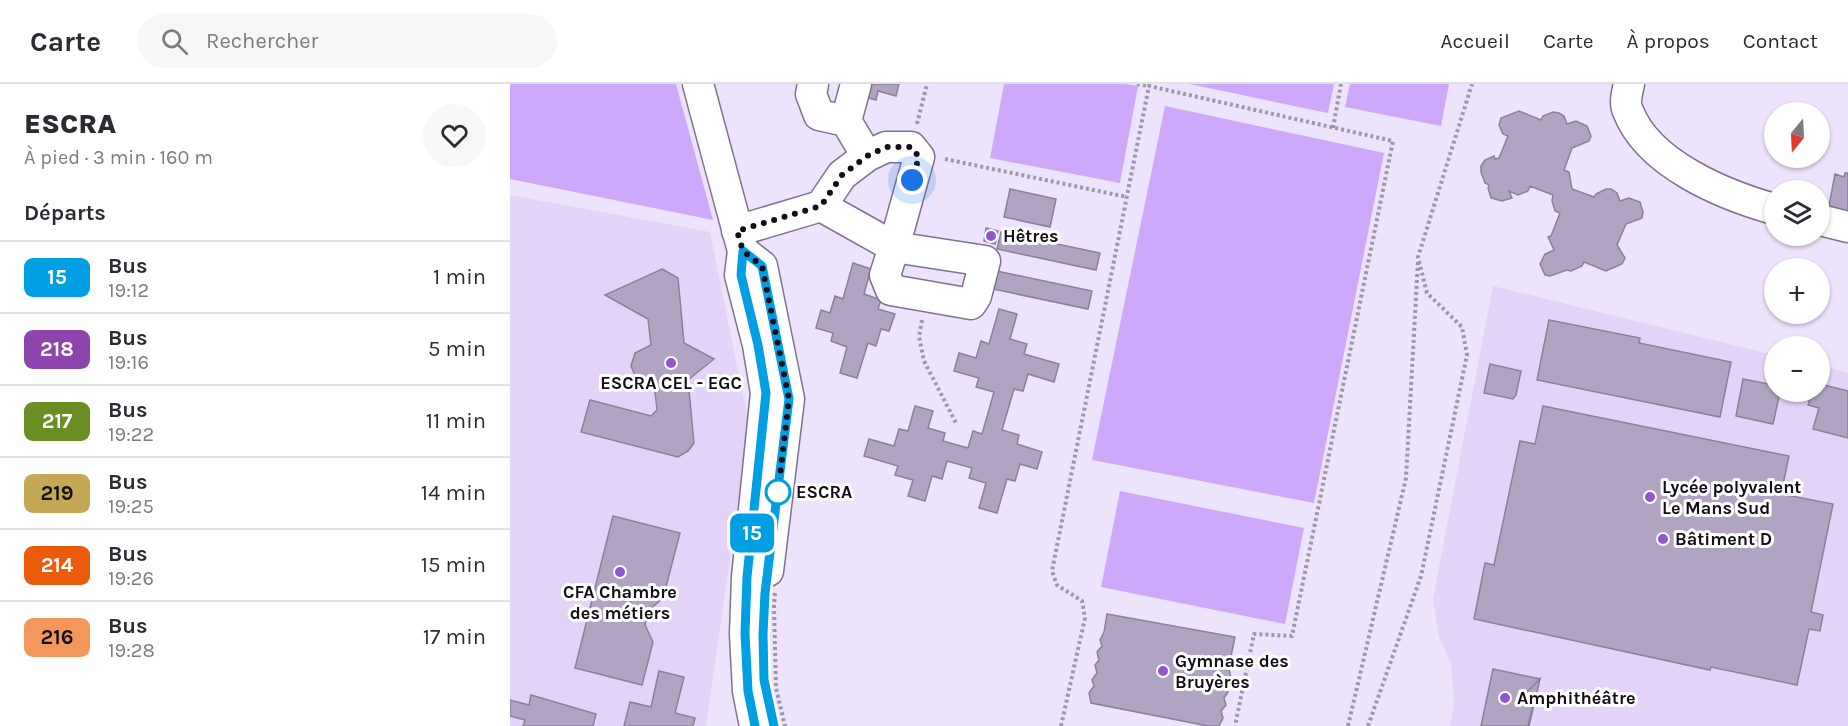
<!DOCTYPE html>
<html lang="fr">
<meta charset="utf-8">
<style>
:root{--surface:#fff;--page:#f7f7f7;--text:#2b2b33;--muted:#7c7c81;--line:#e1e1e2}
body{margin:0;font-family:Karla,sans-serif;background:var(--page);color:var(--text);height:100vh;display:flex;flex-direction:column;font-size:22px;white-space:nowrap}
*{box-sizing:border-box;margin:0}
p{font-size:20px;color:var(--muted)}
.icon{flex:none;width:33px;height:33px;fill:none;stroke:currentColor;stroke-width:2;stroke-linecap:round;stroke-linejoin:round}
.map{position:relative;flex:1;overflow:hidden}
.drawer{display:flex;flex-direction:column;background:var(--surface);width:510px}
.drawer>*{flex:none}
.badge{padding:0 12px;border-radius:9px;font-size:21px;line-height:39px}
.needle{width:39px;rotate:198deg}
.buttons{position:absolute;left:1254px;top:18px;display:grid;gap:12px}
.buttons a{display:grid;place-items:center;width:66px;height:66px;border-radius:50%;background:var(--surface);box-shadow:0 2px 4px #0004;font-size:30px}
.you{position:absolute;width:30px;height:30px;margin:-15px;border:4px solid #fff;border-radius:50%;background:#1a73e8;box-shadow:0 0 0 9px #1a73e833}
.map>.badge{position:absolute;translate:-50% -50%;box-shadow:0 0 0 3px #fff}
h2{padding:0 24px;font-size:22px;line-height:54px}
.round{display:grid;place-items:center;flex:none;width:63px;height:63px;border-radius:32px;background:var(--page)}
.head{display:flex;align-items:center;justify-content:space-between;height:102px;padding:0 24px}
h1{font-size:28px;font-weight:800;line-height:45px}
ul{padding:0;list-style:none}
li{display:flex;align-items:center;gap:18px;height:72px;padding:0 24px;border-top:2px solid var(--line)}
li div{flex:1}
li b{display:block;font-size:22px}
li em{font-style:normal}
li .badge{min-width:66px;font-weight:700;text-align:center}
header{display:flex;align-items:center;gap:36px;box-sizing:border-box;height:84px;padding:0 30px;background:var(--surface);border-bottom:2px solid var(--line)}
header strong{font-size:28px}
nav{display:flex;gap:33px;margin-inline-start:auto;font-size:21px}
.search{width:420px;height:54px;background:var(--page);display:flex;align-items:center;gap:15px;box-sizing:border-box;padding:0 21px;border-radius:33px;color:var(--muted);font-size:22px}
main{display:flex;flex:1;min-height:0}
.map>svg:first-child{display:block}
</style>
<header>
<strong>Carte</strong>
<div class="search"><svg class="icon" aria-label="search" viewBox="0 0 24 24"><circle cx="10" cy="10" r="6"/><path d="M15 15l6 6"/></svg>Rechercher</div>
<nav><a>Accueil</a><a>Carte</a><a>À propos</a><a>Contact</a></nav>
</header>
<main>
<section class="drawer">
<div class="head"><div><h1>ESCRA</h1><p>À pied · 3 min · 160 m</p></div><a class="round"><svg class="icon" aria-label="heart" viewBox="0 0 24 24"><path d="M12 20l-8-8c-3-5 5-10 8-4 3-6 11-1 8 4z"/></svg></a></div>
<h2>Départs</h2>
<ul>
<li><span class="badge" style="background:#009fe3;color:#fff">15</span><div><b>Bus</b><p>19:12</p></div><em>1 min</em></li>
<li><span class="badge" style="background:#8e44ad;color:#fff">218</span><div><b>Bus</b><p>19:16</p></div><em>5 min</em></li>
<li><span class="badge" style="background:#6b8e23;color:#fff">217</span><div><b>Bus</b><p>19:22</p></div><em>11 min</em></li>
<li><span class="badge" style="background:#c4a856;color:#111">219</span><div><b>Bus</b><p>19:25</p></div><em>14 min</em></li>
<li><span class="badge" style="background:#ea5b0c;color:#fff">214</span><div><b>Bus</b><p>19:26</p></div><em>15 min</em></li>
<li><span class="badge" style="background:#f3975d;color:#111">216</span><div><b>Bus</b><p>19:28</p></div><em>17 min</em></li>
</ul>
</section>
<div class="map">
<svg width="1338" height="642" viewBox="0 0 1338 642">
<rect width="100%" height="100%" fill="#ede3fc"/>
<path fill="#e3d3f9" d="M0,111l200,37 39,194 -43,300h-196z
M983,202l281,69v37h46v-26l28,7v353h-398l4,-23 -3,-40 -12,-26 -6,-38z"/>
<path fill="#cea9fb" d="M0,0h166l37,136 -203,-41z
M494,0h122l12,2 -18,97 -130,-25z
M679,0h145l-6,29z
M840,0h99l-8,42 -96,-19z
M655,22l219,47 -70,350 -222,-43z
M610,407l184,37 -19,96 -184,-37z"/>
<path fill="#b1a4c2" stroke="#8b809c" stroke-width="1.5" d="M351,0h38l-3,12 -18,-5 -2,9 -18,-5z
M1009,27l22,9 2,-4 10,-4 6,1 5,3 3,8 9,-3 11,5 4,10 -2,5 -17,7 -8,22 5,2 3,17 22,8 2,-3 10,-5h5l6,4 3,8 9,-3 11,4 3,10 -1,6 -16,6 -9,21 8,13 -3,6 -16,7 -22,-9 -2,4 -11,5 -4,-1 -17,6 -5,-1 -5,-11 5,-10 9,-4 -6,-13 3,-1 9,-23 -5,-2 -3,-10 1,-6 -23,-9 -2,5 -10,4 -9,-4 3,7 -10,3 -11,-3 -3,-10 1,-3 -4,-2 -4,-11v-6l4,-6 9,-4 1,3 4,-1 9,-22 -5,-2 -4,-9 2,-7z
M1335,89h3v42l-8,-2v-4l-11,-3 6,-32 9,3z
M500,105l46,10 -6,28 -46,-10z
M476,144l12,3 -3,13 -11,-3z
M491,148l99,21 -4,17 -99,-21z
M343,179l18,6 -7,25 17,6 -3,9 17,5 -6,17 -8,-2 -5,17 -8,-3 -11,35 -17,-5 7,-26 -16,-6 2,-8 -17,-5 5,-18 9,3 5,-17 8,3z
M152,185l16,9 6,65 30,16 -26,21 6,63 -6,8 -10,6 -97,-25 9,-32 61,16 6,-6 -3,-26 -17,-4 -6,-14 4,-13 16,-8 -3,-26 -43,-24z
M482,186l100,21 -4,18 -100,-21z
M489,225l18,5 -7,25 17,5 -3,10 35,10 -5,18 -26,-8 -5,17 -9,-2 -12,41 17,5 -2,9 25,8 -5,17 -17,-5 -5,17 -8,-2 -10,34 -18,-5 7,-25 -17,-5 3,-10 -25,-7 -5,18 -10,-3 -7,25 -17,-5 5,-16 -18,-5 3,-9 -34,-10 5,-17 25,7 5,-17 9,2 7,-25 18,5 -5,17 17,5 -2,8 25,7 5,-17 9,3 12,-42 -18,-5 3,-9 -25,-7 5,-18 17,5 5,-17 8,3z
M1039,236l91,18 -1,5 92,19 -11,55 -183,-37z
M980,280l31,7 -5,24 -3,4 -29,-6z
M1233,295l31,6v7h6l-7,32 -37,-8z
M1310,300l28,7v47l-35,-9 6,-21 -11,-3 4,-13h8z
M1033,322l246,50 -8,38 52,10 -22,108 12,3 -3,16 -11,-2 -12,56 -86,-18 -1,3 -236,-51 11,-56 9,2 26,-124 15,3z
M103,432l67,17 -17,65 -15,13 -3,14 8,17 -11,43 -67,-17z
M597,530l128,23 -4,19 3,8 -5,5 2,9 -5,7 2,7 -4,6 2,7 -5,6 2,7 -4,8h-11l-117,-23 -2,-10 5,-7 -2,-6 5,-7 -2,-8 4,-5 -2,-8 5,-6 -2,-6 4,-8z
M983,585l47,10 -15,15 -2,8 10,3 -5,21h-47z
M149,587l25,6 -9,36 20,5 -2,8h-69l6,-24 21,5z
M1030,595l-11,47h-1l5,-21 -10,-3 2,-8z
M21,611l65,19 -3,12h-70l2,-6 -15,-4v-16l19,5z"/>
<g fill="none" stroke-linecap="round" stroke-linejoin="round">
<g stroke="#7e728e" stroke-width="33">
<path id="minor" d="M188,0l45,167 -3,24 18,70 8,48 -19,184 -2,57 3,57 7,35
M303,0l-2,10 8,21 27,6
M346,0l-10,37 21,35
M1119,0c-2,9 -5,19 -1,27 20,53 96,84 146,98
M1310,136l28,7
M227,147l84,-25 21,-31 25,-19 19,-9h25l8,10 -25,90 -73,-41
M384,163l91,14 -9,35 -5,8 -80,-14 -6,-15z
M233,167l19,15 27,133 -21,172"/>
</g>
<path stroke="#9e96a9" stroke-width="4" stroke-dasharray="3 3" stroke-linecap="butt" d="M627,0l12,2
M407,40l10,-40
M823,44l8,-44
M435,75l182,38
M412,236l-3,17 5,24 32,62
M265,509l-1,13 2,82 9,38
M551,642l24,-108 -3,-17 -25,-16 -5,-14 97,-485 244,55 -101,495 -38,-2 -19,92
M838,642l58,-248 12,-217
M858,642l53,-150 46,-221 -5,-28 -35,-34 -9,-36 54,-173"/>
<use href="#minor" stroke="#fff" stroke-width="30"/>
</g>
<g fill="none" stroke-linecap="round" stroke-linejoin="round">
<g stroke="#fff" stroke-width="14">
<path id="line" d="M245,642l-7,-35 -3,-57 2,-57 19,-184 -8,-48 -17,-70 2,-24 19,15 27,133 -24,194 -2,41 1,46 10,46"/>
</g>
<use href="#line" stroke="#009fe3" stroke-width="9"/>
<path stroke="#120d17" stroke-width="6" stroke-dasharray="0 10.8" d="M268,408l11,-93 -27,-133 -19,-15 -6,-20 84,-25 21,-31 25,-19 19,-9h25l8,10 -7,23"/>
</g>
<g fill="#9156cd" stroke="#fff" stroke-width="2">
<circle cx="481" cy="152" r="6"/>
<circle cx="161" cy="279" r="6"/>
<circle cx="1140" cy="413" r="6"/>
<circle cx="1153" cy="455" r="6"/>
<circle cx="110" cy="488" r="6"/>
<circle cx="653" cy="587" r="6"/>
<circle cx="995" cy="614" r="6"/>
</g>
<circle fill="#fff" stroke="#009fe3" stroke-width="3" cx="268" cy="408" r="12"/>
<g text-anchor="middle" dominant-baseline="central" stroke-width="6" stroke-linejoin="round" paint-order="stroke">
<g font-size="18" font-weight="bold" fill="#120d17" stroke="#fff" text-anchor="start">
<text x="493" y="152">Hêtres</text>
<text x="161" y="299" text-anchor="middle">ESCRA CEL - EGC</text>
<text x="1152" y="403">Lycée polyvalent<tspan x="1152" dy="21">Le Mans Sud</tspan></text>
<text x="1165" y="455">Bâtiment D</text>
<text x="110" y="508" text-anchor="middle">CFA Chambre<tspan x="110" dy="21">des métiers</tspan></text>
<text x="665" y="577">Gymnase des<tspan x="665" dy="21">Bruyères</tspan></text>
<text x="1007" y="614">Amphithéâtre</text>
</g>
<g font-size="18" font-weight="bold" fill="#120d17" stroke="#fff" text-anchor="start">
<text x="286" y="408">ESCRA</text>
</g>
</g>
</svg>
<div class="buttons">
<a><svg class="needle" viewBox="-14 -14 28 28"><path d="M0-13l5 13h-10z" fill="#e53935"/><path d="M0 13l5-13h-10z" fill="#7c7c81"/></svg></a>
<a><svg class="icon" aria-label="layers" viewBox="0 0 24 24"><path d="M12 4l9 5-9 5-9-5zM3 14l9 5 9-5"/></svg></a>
<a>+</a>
<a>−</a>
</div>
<div class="you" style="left:402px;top:96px"></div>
<b class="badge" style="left:242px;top:449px;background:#009fe3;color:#fff">15</b>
</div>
</main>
